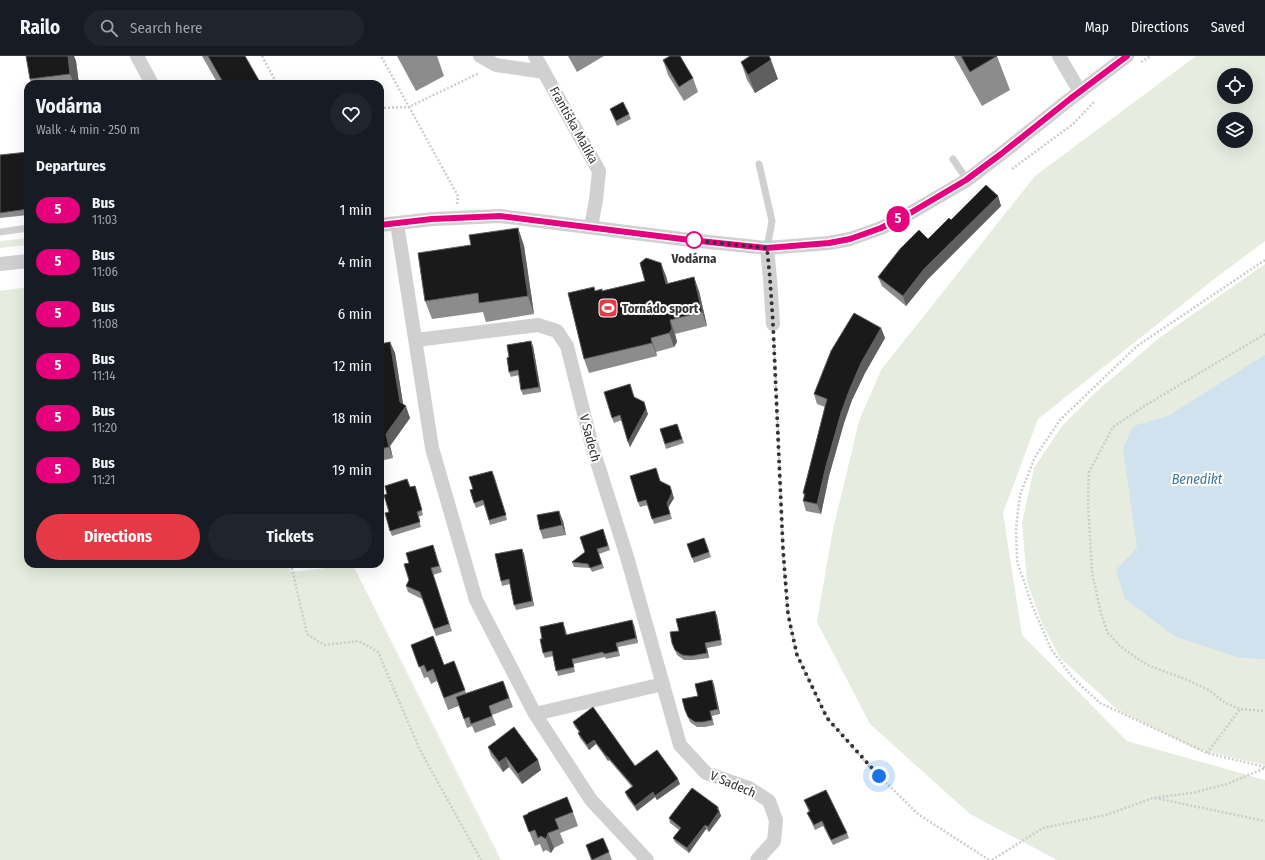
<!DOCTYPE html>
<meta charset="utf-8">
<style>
:root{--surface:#171b24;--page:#20242c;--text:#f1f3f6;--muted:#9ea1a6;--line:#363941;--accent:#e63946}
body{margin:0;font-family:"Fira Sans Condensed",sans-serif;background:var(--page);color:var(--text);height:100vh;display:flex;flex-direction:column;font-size:15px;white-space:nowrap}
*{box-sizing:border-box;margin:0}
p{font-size:13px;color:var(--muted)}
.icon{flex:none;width:22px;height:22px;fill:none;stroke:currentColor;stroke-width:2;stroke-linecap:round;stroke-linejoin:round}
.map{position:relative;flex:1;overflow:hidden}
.panel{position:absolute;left:24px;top:24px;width:360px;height:488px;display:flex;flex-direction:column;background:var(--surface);border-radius:12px;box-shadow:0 4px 16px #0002}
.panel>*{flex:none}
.badge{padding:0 8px;border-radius:13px;font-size:14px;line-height:26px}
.fabs{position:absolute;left:1217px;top:12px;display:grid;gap:8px}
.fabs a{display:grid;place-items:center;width:36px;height:36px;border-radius:50%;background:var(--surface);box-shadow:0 4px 16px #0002;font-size:20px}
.you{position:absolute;width:20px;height:20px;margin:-10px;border:3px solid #fff;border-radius:50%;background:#1a73e8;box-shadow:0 0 0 6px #1a73e833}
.map>.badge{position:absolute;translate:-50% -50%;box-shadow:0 0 0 2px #fff}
h2{padding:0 12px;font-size:15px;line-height:36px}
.round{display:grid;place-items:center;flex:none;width:42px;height:42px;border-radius:21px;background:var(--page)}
.head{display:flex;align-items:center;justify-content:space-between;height:68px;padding:0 12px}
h1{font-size:19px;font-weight:700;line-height:30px}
.button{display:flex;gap:8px;margin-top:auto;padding:8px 12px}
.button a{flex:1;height:46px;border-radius:24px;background:var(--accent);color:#fff;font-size:16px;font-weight:700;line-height:46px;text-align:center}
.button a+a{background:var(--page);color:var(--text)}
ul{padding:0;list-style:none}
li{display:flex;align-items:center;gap:12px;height:52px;padding:0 12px}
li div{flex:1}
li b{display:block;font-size:15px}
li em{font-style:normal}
li .badge{min-width:44px;font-weight:700;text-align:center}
header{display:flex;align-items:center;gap:24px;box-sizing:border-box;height:56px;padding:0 20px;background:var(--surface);border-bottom:1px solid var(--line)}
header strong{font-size:19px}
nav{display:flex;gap:22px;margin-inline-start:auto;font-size:14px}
.search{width:280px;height:36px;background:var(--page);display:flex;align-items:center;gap:10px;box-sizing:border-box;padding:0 14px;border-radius:22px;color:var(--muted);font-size:15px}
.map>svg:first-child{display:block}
</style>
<header>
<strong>Railo</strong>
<div class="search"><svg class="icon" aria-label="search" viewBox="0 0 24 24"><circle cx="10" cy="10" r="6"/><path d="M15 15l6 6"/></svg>Search here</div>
<nav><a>Map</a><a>Directions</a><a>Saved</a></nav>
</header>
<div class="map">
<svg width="1265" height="804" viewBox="0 0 1265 804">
<rect width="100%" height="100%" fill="#fff"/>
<path fill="#e6ecdf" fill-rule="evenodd" d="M1196,0h69v185l-52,39 -175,139 -35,94 19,122 105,106 138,39v80h-208l-87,-46 -100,-90 -53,-102 15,-88 27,-113 22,-51 154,-194zM1224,19h22v22h-22zM1224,63h22v22h-22z
M28,182v7l-28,3v-7z
M1265,208v501l-69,-16 -78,-39 -58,-52 -18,-35 -15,-41 -5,-59 12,-55 28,-42 34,-34 63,-54z
M28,231v277h259l4,8 62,-7 148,295h-501v-569z"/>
<path fill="#cfe2ee" d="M1265,299v304l-25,-1 -66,-22 -49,-37 -9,-29 21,-22 -14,-99 10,-23 35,-10z"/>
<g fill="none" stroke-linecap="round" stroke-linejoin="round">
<path stroke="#cdcdcd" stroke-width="2.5" stroke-dasharray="2 2" stroke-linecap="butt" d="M262,0l15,28
M1141,6l10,-6
M380,52l29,-1 -28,-51
M1012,113l61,-45 22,-23
M457,148l1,-8 -49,-89 70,-34
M1265,204l-128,86 -77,74 -25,37 -15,38 -4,33 1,33 15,44 19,44 21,28 28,26 107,50 58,14
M1265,278l-119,71 -33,22 -24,45 -1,30 4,70 9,42 7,19 13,14 26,18 38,14 24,11 16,13 15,6 25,2
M774,281l10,236 4,41 9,41 30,63 42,48 49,48 71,46
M291,508l16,70 17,11 35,-4 19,11 42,98 61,110
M1207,697l33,-44
M1155,742l110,23
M992,804l51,-32 63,-13 47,-17 39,-5 35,-9 38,-16"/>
<path stroke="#d0d0d0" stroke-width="7" d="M953,103l14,21
M759,108l13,57 -5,27
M0,176l28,-4"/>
<path stroke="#d0d0d0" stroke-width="14" d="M137,0l15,28
M480,0l16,9 48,7
M535,0l64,115 -3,29 -5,27
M1059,0l21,36
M397,167l35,225 44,152 59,114 56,86 56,60
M380,169l53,-6 67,-3 190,24 77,8 62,-5 21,-4 31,-11 31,-16 55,-32 34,-26 69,-55 57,-43
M767,192l3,31 3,45
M0,208l28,-3
M416,284l122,-15 19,6 10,15 25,100 35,111 53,188 26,28 43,15 20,13 7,19 -2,21 -17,19
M535,658l128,-30"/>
</g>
<path fill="#8c8c8c" d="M26,0h48l2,5 3,23h-48l-1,-5z
M202,0h43l16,28h-43z
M397,0h40l7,20 -28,15z
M568,0h36l-27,16z
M954,0h43l13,34 -28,16z
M663,4l30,18 5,14 -14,9 -16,-26z
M741,6l37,17 -23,14 -8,-13z
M610,53l19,5 2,5 -14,7z
M28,96v63l-28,3v-63z
M998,140l3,10 -73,73 -22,27 -24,-20 -4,-9 50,-38 23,-19z
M518,172l6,18 10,68 -48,8 -3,-10 -51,7 -7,-18 46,-56z
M666,220l2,7 31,8 8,35 -32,8 2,8 -3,5 -18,5 1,4 -68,17 -5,-14 11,-68h7z
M881,272l4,10 -20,35 -13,27 -8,23 -15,53 -8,38 -15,-3 -3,-10 1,-5 -1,-3 22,-86 -8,-3 -3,-10z
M390,286l5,11 8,51 7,14 -20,28 3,12 -13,3v-117z
M533,290l8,46 -18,3 -2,-5 -2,-15 -8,2 -2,-5v-15z
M634,341l14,17 -18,33 -8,-27 -8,3 -2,-5z
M677,368l7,19 -18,6 -6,-20z
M494,419l13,45 -17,5 -6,-20 -8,3 -2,-5 -1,-14z
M660,425l14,17 -6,10 4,11 -18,5 -6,-19 -8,2 -2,-5z
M415,430l8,29 -5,2 3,10 -29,9 -2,-5 -1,-19 21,-25z
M563,465l3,14 -23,4 -3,-9z
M603,473l7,21 -11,4 5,14 -12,4 -2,-4 -16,-1 -2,-5 13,-10z
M704,482l7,19 -17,6 -7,-19z
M522,493l2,5 10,52 -18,4 -2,-5 -4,-21 -8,2 -1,-5z
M435,495l7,21 -9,3 19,56 -16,5 -14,-37 -14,-7 -2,-6 3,-6v-17z
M715,555l2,5 5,29 -15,3 2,10 -16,2h-9l-7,-5 -5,-12 7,-12z
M634,569l4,18 -20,4 2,9 -14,3 -1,-2 -32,7 2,8 -17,4 -5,-20 -8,2 -2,-5 -1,-14 23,-12 2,8z
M411,589l33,20 10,-4 12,32 37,-12 10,26 -21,8 4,10 -21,8 -3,-7 -5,2 -8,-22 -11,4 -11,-29 -6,3 -3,-7 -4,1z
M712,624l2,5 6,29 -8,2 2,9 -9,2h-8l-7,-5 -5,-12z
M573,666l62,44 45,18 -23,16 -2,-3 -18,14 -10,-14 -2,-5 7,-5 -23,-27 -1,1 -12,-17 -7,6 -9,-12 -2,-5 1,-1 -4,-5z
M488,691l50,13 3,10 -19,14 -13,-17 -6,5 -12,-16z
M804,744l43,33 2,5 -16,7 -10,-19 -8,4 -6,-13 -2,-4 2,-1z
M718,751l3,9 -12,16 -3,-3 -17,24 -14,-11 -2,-4 6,-8 -9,-7 -1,-5z
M573,756l5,14 -18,7 4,10 -10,5 -3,5 -5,-3 -3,2 -3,-8 -5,2 -12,-30z
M586,789l23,7 3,8h-21z"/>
<path fill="#5f5f5f" d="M68,0h6l2,5 3,23h-5l-4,-10z
M771,4l7,19 -23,14 -7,-18z
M998,140l3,10 -73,73 -22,27 -3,-10 21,-27z
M518,172l6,18 10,68 -6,-18z
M661,207l5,13 5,21 -5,-13z
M694,221l5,14 8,35 -5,-14z
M670,264l5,14 2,8 -3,5 -5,-14z
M881,272l4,10 -20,35 -13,27 -8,23 -15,53 -8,38 -4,-10 9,-38 15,-53 8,-22 12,-28z
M651,282l5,14 1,4 -5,-13z
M531,285l2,5 8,46 -2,-5z
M390,286l5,11 9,57 2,-4 4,12 -20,28 3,12 -4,-11 -3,-13 14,-32z
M644,346l4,12 -18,33 -2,-5z
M670,430l4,12 -6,10 4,11 -5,-16z
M559,455l4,10 3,14 -4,-10z
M522,493l2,5 10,52 -2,-5z
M715,555l2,5 5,29 -1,-5z
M632,564l2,5 4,18 -2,-5z
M705,587l2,5 2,10 -2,-5z
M712,624l2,5 6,29 -2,-5z
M594,684l2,4 -7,6 -2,-5z
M606,700h1l2,4 -1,1z
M506,701l3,10 -6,5 -4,-10z
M538,704l3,10 -19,14 -4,-10z
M678,723l2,5 -23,16 -2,-4z
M653,736l2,5 -18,14 -2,-5z
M718,751l3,9 -12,16 -1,-5z
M705,769l1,4 -17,24 -2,-5z
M548,777l6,15 -3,5 -5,-14z"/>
<path fill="#1a1a1a" stroke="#5f5f5f" d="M26,0h42l2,18 -40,5z
M208,0h37l16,28h-37z
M670,0h10l13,22 -14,9 -16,-27z
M750,0h19l2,4 -23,15 -7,-13z
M961,0h36l-27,16z
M623,46l6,12 -13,7 -6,-12z
M28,96v57l-28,4v-58z
M986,129l12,11 -74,73 -21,27 -25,-19 22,-28 19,-19 9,9 21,-21 2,2z
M518,172l10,68 -49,7 -1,-10 -53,8 -7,-48 53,-8 -2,-10z
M646,202l15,5 5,21 28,-7 8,35 -32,8 2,9 -3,4 -18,5 1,5 -68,16 -16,-66 26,-6 1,4 7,-2v2l43,-10 -5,-18z
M854,257l27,15 -20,35 -12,28 -8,22 -15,53 -9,38 -14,-3 2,-7 -2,-1 4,-15 20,-79 -13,-5 17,-43z
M531,285l8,46 -18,3 -3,-20 -9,2 -2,-14 2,-1 -2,-12z
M390,286l10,60 6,4 -20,28 3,13 -9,2v-105z
M630,328l4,13 10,5 2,7 -18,33 -8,-27 -8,3 -8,-26z
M677,368l5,15 -17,5 -5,-15z
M656,412l4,13 10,5 2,7 -5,10 3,11 -18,5 -6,-19 -8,2 -8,-26z
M492,415l14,44 -17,5 -6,-20 -9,3 -4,-13 3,-1 -4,-12z
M407,423l3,8 5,-1 7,24 -5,2 3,10 -30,9 -5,-18 4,-1 -5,-17 3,-1 -2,-8z
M559,455l3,14 -22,5 -3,-15z
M603,473l5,17 -11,3 5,15 -12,4 -2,-4 -16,-2 13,-10 -5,-15z
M704,482l5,14 -17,6 -5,-14z
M433,489l6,21 -8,2 18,56 -15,5 -14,-37 -14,-6 3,-6 -5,-16 5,-1 -3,-10z
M522,493l10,52 -18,4 -5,-26 -8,2 -6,-27z
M715,555l6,29 -16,3 2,10 -16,3 -9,-1 -7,-5 -3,-7 -2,-11 9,-1 -3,-12z
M632,564l4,18 -20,5 2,8 -14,3 -1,-2 -31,7 2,8 -18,4 -4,-20 -9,2 -3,-14h2l-2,-12 23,-5 3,13z
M433,580l11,29 10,-4 11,29 -21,8 -11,-29 -6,3 -3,-7 -5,2 -8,-22z
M712,624l6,29 -8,2 2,9 -9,2h-8l-7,-5 -3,-7 -3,-11 16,-3 -3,-12z
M503,625l6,17 -20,8 3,10 -21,8 -2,-7 -5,2 -8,-22z
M593,651l42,59 22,-16 21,29 -23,17 -2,-4 -18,14 -10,-14 8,-6 -26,-30h-1l-12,-16 -7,5 -9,-12 2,-1 -7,-10z
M514,671l24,33 -20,14 -12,-17 -7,5 -11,-15z
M692,732l26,19 -1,2 2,2 -11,16 -3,-2 -18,23 -14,-10 8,-10 -12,-10z
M826,734l21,43 -16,7 -9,-19 -8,4 -7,-12 3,-2 -6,-11z
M567,741l6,15 -18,7 4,10 -11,4 -2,6 -5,-3 -3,2 -3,-8 -6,2 -6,-16 5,-2v-1z
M603,782l6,14 -17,8 -6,-15z"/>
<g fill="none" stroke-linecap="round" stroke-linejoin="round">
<g stroke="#fff" stroke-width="9">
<path id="line" d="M380,169l52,-6 68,-3 190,24 77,8 62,-5 21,-4 31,-11 31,-16 54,-32 35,-26 69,-55 57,-43"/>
</g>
<use href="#line" stroke="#e6007e" stroke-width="6"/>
<path stroke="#333" stroke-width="4" stroke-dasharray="0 7.2" d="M694,184h-4l77,8 3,31 3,45 10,225 5,65 3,14 6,27 30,63 52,58"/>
</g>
<defs>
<g id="stadium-square" transform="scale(1)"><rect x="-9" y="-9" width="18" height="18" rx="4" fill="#e63946" stroke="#fff"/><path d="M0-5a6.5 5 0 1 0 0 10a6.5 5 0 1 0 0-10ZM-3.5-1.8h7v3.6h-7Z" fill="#fff"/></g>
</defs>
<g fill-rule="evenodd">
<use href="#stadium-square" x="608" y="252"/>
</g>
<circle fill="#fff" stroke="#e6007e" stroke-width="2" cx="694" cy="184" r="8"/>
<g text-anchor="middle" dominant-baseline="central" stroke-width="4" stroke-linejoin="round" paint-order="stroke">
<g font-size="13" fill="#333" stroke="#fff">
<text transform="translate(574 69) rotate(61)">Františka Malíka</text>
<text transform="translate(590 382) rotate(75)">V Sadech</text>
<text transform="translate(733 728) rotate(23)">V Sadech</text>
</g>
<g font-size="13" font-weight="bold" fill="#333" stroke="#fff">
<text x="694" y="202">Vodárna</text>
</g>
<g font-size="13" font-weight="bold" fill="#333" stroke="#fff" text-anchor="start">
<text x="622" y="252">Tornádo sport</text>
</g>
<g font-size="14" font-style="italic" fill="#3f7597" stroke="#fff">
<text x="1197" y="423">Benedikt</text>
</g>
</g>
</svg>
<div class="fabs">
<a><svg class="icon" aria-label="locate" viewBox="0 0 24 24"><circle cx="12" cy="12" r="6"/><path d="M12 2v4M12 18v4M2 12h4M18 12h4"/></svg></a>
<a><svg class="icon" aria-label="layers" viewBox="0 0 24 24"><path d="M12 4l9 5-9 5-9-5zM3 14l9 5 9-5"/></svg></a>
</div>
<div class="you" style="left:879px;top:720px"></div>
<b class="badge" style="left:898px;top:163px;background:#e6007e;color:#fff">5</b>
<section class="panel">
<div class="head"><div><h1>Vodárna</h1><p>Walk · 4 min · 250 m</p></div><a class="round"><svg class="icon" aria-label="heart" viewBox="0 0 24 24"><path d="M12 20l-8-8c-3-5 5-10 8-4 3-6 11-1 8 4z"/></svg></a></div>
<h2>Departures</h2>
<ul>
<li><span class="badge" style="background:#e6007e;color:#fff">5</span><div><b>Bus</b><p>11:03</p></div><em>1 min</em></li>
<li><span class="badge" style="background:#e6007e;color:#fff">5</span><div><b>Bus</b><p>11:06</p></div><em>4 min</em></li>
<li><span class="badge" style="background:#e6007e;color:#fff">5</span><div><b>Bus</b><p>11:08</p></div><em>6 min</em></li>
<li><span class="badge" style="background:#e6007e;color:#fff">5</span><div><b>Bus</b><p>11:14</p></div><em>12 min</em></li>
<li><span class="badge" style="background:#e6007e;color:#fff">5</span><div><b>Bus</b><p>11:20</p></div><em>18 min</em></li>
<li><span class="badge" style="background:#e6007e;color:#fff">5</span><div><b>Bus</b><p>11:21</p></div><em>19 min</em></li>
</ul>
<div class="button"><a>Directions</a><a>Tickets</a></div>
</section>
</div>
